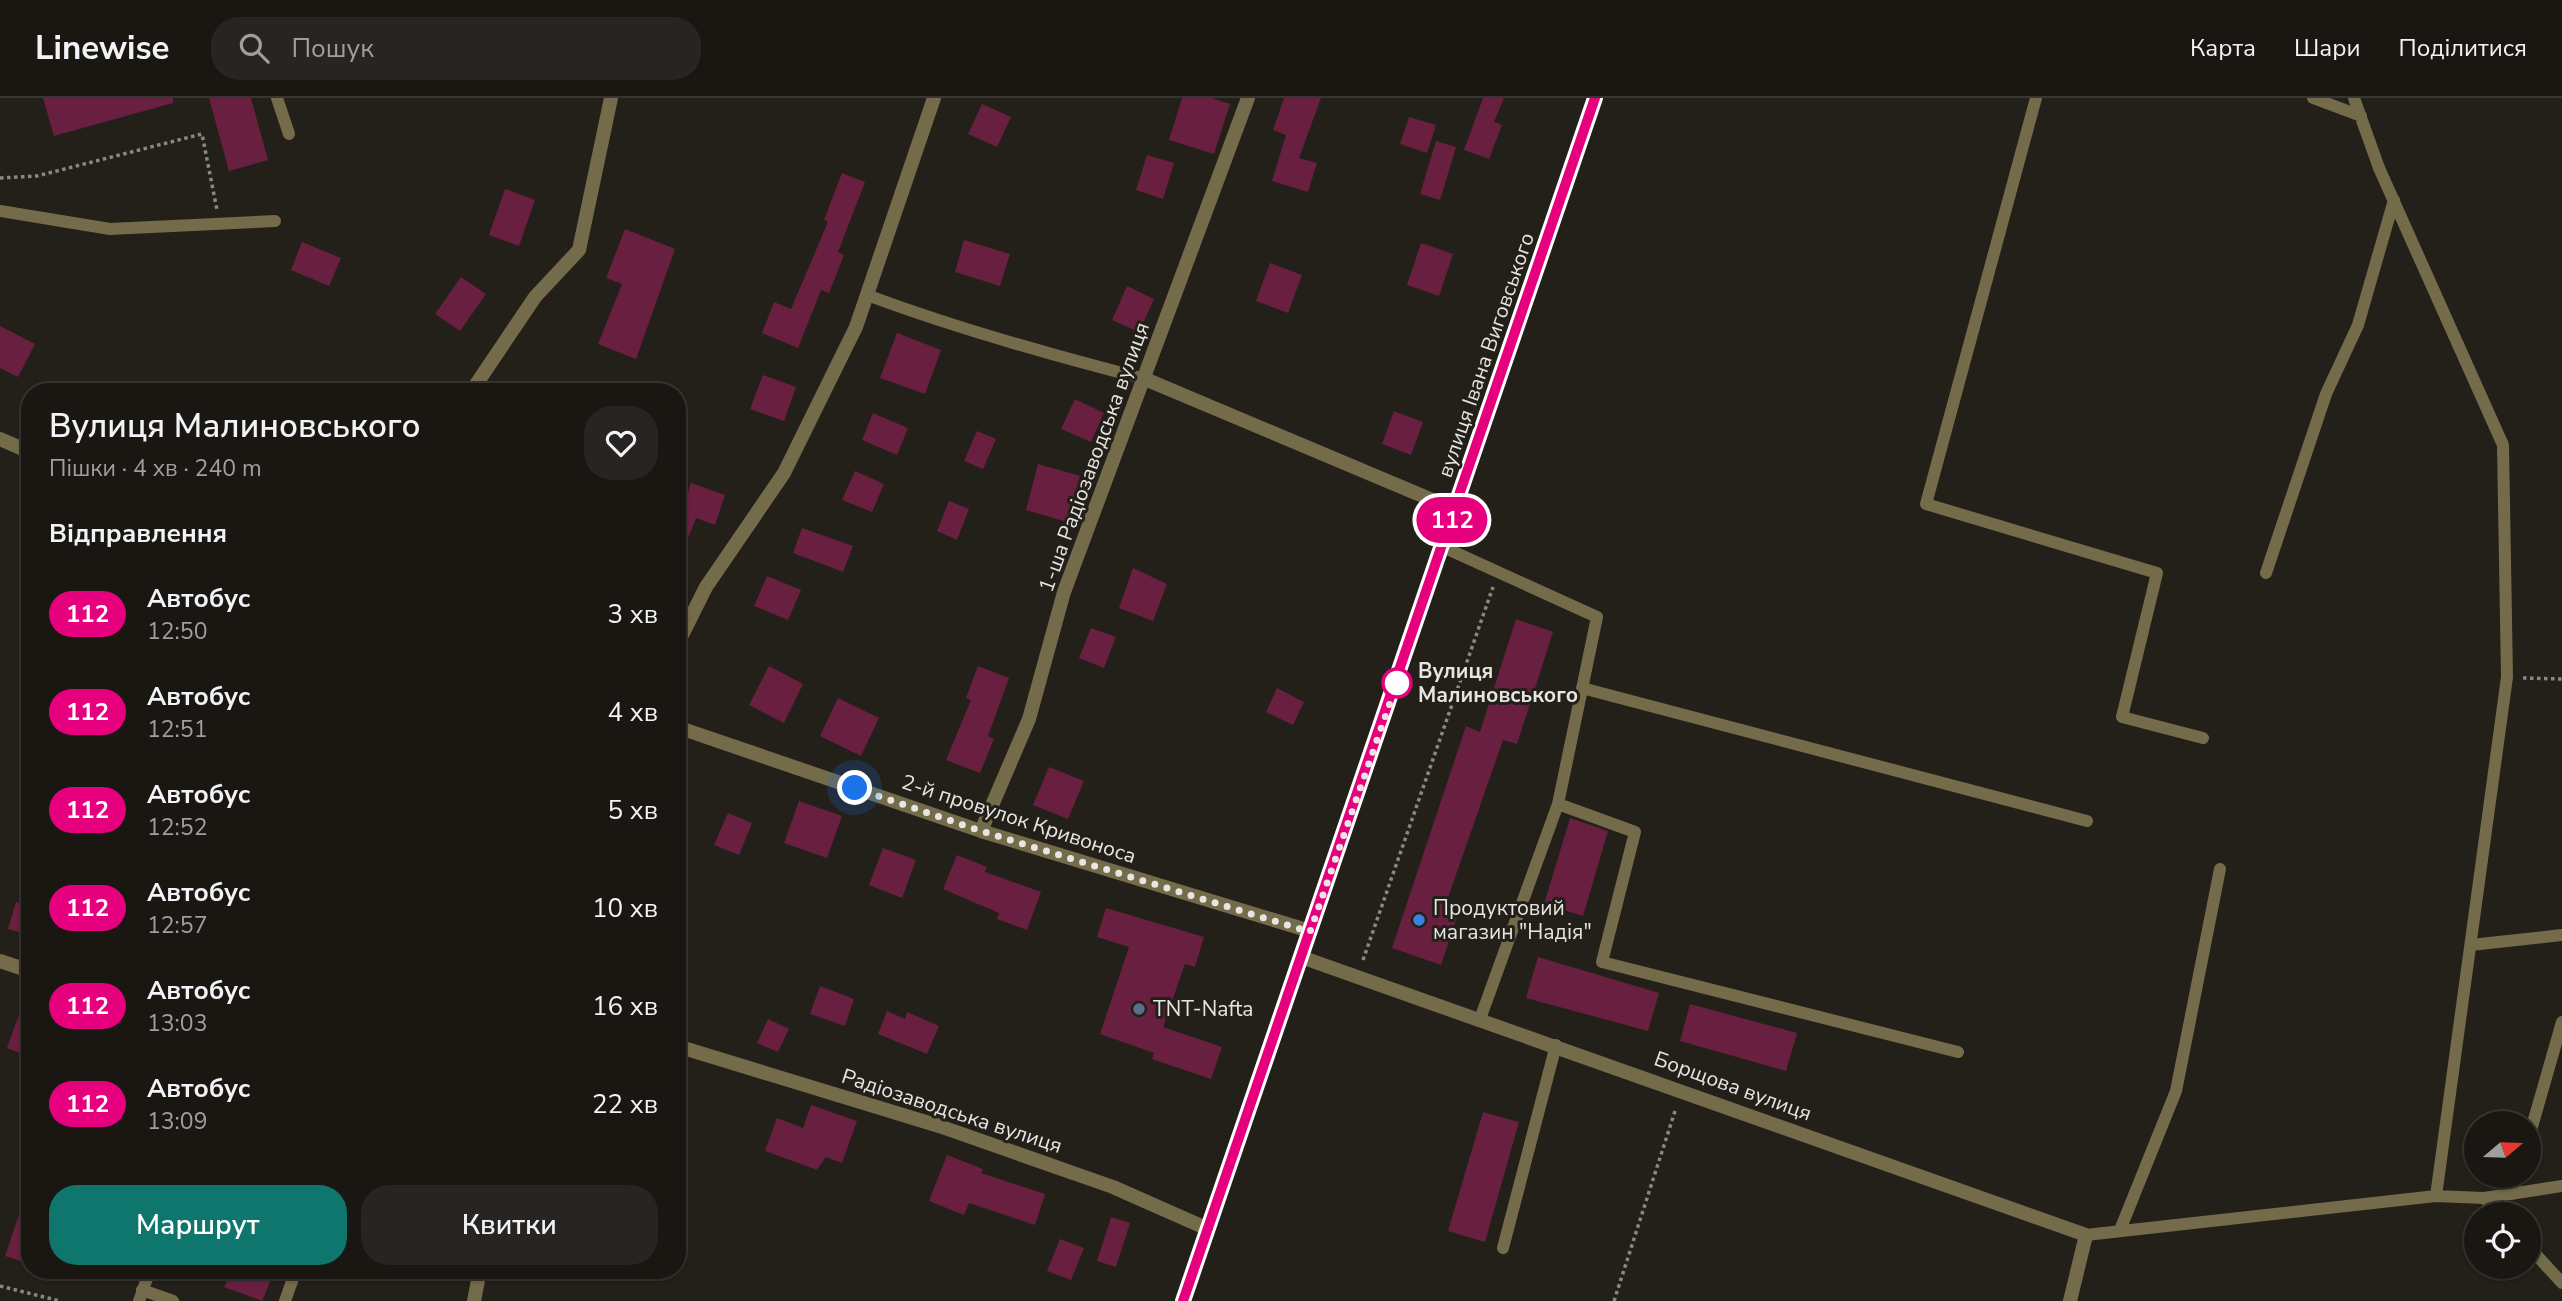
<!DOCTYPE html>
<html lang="uk">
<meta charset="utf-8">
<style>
:root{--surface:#1a1713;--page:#272421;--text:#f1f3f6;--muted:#9f9fa0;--line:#383633;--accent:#0f766e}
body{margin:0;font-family:"Nunito Sans",sans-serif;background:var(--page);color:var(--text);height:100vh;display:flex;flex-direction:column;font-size:26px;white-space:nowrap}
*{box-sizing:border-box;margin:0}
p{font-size:23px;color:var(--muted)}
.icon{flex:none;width:38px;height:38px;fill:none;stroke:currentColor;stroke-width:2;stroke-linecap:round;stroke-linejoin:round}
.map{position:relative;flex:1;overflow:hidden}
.side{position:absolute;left:21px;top:285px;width:665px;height:896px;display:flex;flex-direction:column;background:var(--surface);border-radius:28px;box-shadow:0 2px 5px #0004,0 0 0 2px var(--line)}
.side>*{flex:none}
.badge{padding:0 14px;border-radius:23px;font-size:24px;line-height:46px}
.needle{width:46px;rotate:71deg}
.buttons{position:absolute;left:2464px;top:1013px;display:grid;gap:14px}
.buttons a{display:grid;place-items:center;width:77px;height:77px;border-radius:50%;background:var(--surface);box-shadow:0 2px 5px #0004,0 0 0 2px var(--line);font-size:35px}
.you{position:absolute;width:35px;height:35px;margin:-18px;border:5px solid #fff;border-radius:50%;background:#1a73e8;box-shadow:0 0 0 10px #1a73e833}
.map>.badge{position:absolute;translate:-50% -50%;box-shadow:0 0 0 4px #fff}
h2{padding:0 28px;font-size:26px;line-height:63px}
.round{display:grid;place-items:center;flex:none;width:74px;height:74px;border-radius:28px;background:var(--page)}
.summary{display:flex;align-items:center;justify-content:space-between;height:119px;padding:0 28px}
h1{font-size:33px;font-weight:600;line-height:52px}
.button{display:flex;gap:14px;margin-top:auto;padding:14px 28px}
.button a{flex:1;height:80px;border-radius:28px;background:var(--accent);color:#fff;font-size:28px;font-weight:600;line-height:80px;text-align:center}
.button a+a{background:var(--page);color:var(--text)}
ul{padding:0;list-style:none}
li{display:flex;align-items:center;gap:21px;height:98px;padding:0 28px}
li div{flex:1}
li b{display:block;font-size:26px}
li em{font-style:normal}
li .badge{min-width:77px;font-weight:700;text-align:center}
header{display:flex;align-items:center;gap:42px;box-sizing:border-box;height:98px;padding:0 35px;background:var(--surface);border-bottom:2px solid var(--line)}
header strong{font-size:33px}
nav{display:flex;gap:38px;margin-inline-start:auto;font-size:24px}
.search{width:490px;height:63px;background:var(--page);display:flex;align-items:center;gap:18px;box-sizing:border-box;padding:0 24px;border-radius:28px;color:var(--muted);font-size:26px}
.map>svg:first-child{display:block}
</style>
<header>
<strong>Linewise</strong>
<div class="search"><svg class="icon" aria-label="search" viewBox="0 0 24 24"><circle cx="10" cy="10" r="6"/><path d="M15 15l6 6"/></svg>Пошук</div>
<nav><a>Карта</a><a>Шари</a><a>Поділитися</a></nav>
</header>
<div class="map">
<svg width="2562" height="1203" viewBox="0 0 2562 1203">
<rect width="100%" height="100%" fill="#231f19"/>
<path fill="#692040" d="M43,0h130v5l-119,33z
M209,0h42l17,62 -39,11z
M1182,0h30l18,6 -16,50 -45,-14z
M1284,0h37l-22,60 18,5 -9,29 -36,-11 14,-46 -13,-5z
M1483,0h21l-10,24 8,3 -13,34 -25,-9z
M982,6l29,13 -14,30 -29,-13z
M1409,19l27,8 -9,28 -27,-9z
M1436,43l20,6 -16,53 -20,-6z
M1147,57l27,8 -11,36 -27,-9z
M842,75l23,9 -27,70 6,3 -15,38 -8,-3 -23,58 -36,-15 12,-31 17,7 37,-87 -4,-2z
M505,91l30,11 -16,46 -30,-11z
M625,131l50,20 -39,110 -38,-15 24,-60 -16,-6z
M964,142l46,14 -10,32 -45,-14z
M302,144l39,16 -12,28 -38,-16z
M1421,145l32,11 -14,42 -32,-11z
M1270,165l32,12 -14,38 -32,-12z
M461,179l25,17 -26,37 -25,-17z
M1127,188l27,13 -15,33 -27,-12z
M0,228l35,18 -17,33 -18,-9z
M897,235l44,17 -16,44 -45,-16z
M763,277l33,12 -12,34 -34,-12z
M1075,301l29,14 -13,29 -30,-13z
M1394,313l29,11 -12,33 -29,-11z
M873,315l35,15 -11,27 -35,-15z
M977,333l19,8 -13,30 -19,-8z
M1038,366l42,12 -13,46 -41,-12z
M855,373l29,13 -12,28 -30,-12z
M691,385l34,12 -10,30 -19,-7 -15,38 -4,-1v-29z
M949,403l20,8 -12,31 -20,-9z
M802,430l51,18 -10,26 -50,-19z
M1133,470l34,16 -14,37 -34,-13z
M767,478l34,14 -13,30 -34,-14z
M1516,521l37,13 -36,112 -14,-4 -60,172 14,5 -16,48 -49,-17 74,-222 14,6z
M1091,530l25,9 -12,31 -25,-10z
M769,568l34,18 -19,39 -35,-18z
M978,568l31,12 -21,58 6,3 -14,34 -34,-13 25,-60 -5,-2z
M1277,590l27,14 -11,23 -27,-13z
M838,600l41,20 -18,38 -41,-20z
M1049,669l35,14 -16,38 -35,-14z
M799,703l43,15 -15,42 -43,-15z
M728,715l24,10 -13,32 -25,-10z
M1570,720l38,13 -25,85 -39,-12z
M883,750l33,12 -14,38 -33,-13z
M957,757l30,12 -2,5 56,20 -14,38 -30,-11 2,-6 -56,-24z
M16,804l14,4v29l-22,-6z
M1106,810l98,29 -9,30 -10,-3 -22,63 59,20 -11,32 -59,-20 2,-6 -54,-19 29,-87 -32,-10z
M1538,859l121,36 -11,38 -122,-33z
M820,888l34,13 -9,27 -35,-12z
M28,892h2v67l-23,-9z
M1690,906l107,29 -11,38 -106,-30z
M887,913l18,8 2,-7 32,14 -12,28 -49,-20z
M768,921l21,10 -11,23 -21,-9z
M811,1007l46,16 -15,42 -16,-6 -9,13 -52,-19 12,-33 26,10z
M1483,1014l36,10 -34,120 -37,-11z
M947,1057l36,14 -2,4 64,21 -10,31 -66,-22 -5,12 -35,-14z
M27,1093h3v73l-25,-8z
M1111,1119l19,6 -14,44 -19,-6z
M1060,1141l24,9 -13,32 -24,-9z
M232,1172h43l-13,31 -38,-14z"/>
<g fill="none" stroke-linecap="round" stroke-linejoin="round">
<path stroke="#8b8883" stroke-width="3.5" stroke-dasharray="3.5 3.5" stroke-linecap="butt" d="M0,80l37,-2 165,-42 15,76
M2523,580l39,1
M1363,862l130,-373
M0,1188l60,15
M1614,1203l62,-193"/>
<path stroke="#746b4a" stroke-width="12" d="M277,0l12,36
M2036,0l-110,406 231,69 -35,144 81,21
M2313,0l48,18
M2354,0l25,70 124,277 4,232 -71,519
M0,113l110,18 165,-8
M867,197c91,34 184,60 278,84
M1443,449l154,70 -39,187 77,28 -33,130 356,90
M2266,475l60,-179 32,-69 36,-125
M1582,590l505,133
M2471,847l91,-10
M1480,921l78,-215
M2529,1039l33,-115
M2512,1096l6,-18
M2484,1100l15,16
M2120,1132l56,-139 44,-222
M2086,1137l350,-39 48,2 78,-12
M2529,1149l33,36
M1503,1150l53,-203
M142,1192l31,11
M139,1203l11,-31
M285,1203l11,-31"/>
<path stroke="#746b4a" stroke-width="14" d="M1145,281l311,131
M471,294l64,-95 44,-47 32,-152
M0,341l30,13
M677,547l29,-58 78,-114 72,-146 78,-229
M677,629l304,104 329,100
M981,733l48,-112 35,-127 184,-494
M1301,859l785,278 -16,66
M0,863l30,10
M677,948l262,80 174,61 95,42
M474,1203l6,-31"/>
<path stroke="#a59661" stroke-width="14" d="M1183,1203l412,-1203"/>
</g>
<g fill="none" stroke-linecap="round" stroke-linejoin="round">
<g stroke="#fff" stroke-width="16">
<path id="line" d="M1183,1203l412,-1203"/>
</g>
<use href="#line" stroke="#e6007e" stroke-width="10"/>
<path stroke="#e7e5e1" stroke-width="7" stroke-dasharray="0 12.6" d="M855,690l126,43 329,101 87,-249"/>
</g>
<circle fill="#fff" stroke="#e6007e" stroke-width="3.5" cx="1397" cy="585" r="14"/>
<circle fill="#3f7fe0" stroke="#231f19" stroke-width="2.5" cx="1419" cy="822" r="7"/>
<circle fill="#5c6f8a" stroke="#231f19" stroke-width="2.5" cx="1139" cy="911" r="7"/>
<g text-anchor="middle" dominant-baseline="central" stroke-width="6" stroke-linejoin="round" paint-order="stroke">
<g font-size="21" fill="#e7e5e1" stroke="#231f19">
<text transform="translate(1486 257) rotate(-71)">вулиця Івана Виговського</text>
<text transform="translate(1094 359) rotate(-70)">1-ша Радіозаводська вулиця</text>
<text transform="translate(1019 721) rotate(18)">2-й провулок Кривоноса</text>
<text transform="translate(1733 988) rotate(20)">Борщова вулиця</text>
<text transform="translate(952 1013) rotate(18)">Радіозаводська вулиця</text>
</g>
<g font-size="21" font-weight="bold" fill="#e7e5e1" stroke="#231f19" text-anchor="start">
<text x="1418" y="573">Вулиця<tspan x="1418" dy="24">Малиновського</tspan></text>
</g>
<g font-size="21" fill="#e7e5e1" stroke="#231f19" text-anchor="start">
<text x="1433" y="810">Продуктовий<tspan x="1433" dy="24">магазин "Надія"</tspan></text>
<text x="1153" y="911">TNT-Nafta</text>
</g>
</g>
</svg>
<div class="buttons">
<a><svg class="needle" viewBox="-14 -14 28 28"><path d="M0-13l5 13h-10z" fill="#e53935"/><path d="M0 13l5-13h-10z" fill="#9f9fa0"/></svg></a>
<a><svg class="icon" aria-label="locate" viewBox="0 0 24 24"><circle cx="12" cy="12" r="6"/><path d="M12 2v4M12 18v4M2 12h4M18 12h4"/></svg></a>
</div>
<div class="you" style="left:855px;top:690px"></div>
<b class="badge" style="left:1452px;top:422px;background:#e6007e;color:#fff">112</b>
<section class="side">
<div class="summary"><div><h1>Вулиця Малиновського</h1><p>Пішки · 4 хв · 240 m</p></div><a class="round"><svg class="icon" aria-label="heart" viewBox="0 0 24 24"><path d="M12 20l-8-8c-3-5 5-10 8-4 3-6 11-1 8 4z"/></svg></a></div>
<h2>Відправлення</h2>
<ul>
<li><span class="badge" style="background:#e6007e;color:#fff">112</span><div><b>Автобус</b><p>12:50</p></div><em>3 хв</em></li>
<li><span class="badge" style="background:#e6007e;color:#fff">112</span><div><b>Автобус</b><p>12:51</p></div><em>4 хв</em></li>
<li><span class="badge" style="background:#e6007e;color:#fff">112</span><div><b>Автобус</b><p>12:52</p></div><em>5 хв</em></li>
<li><span class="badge" style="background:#e6007e;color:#fff">112</span><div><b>Автобус</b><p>12:57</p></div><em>10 хв</em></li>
<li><span class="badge" style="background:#e6007e;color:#fff">112</span><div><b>Автобус</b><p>13:03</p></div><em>16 хв</em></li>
<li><span class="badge" style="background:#e6007e;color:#fff">112</span><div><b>Автобус</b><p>13:09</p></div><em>22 хв</em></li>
</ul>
<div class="button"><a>Маршрут</a><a>Квитки</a></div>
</section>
</div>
